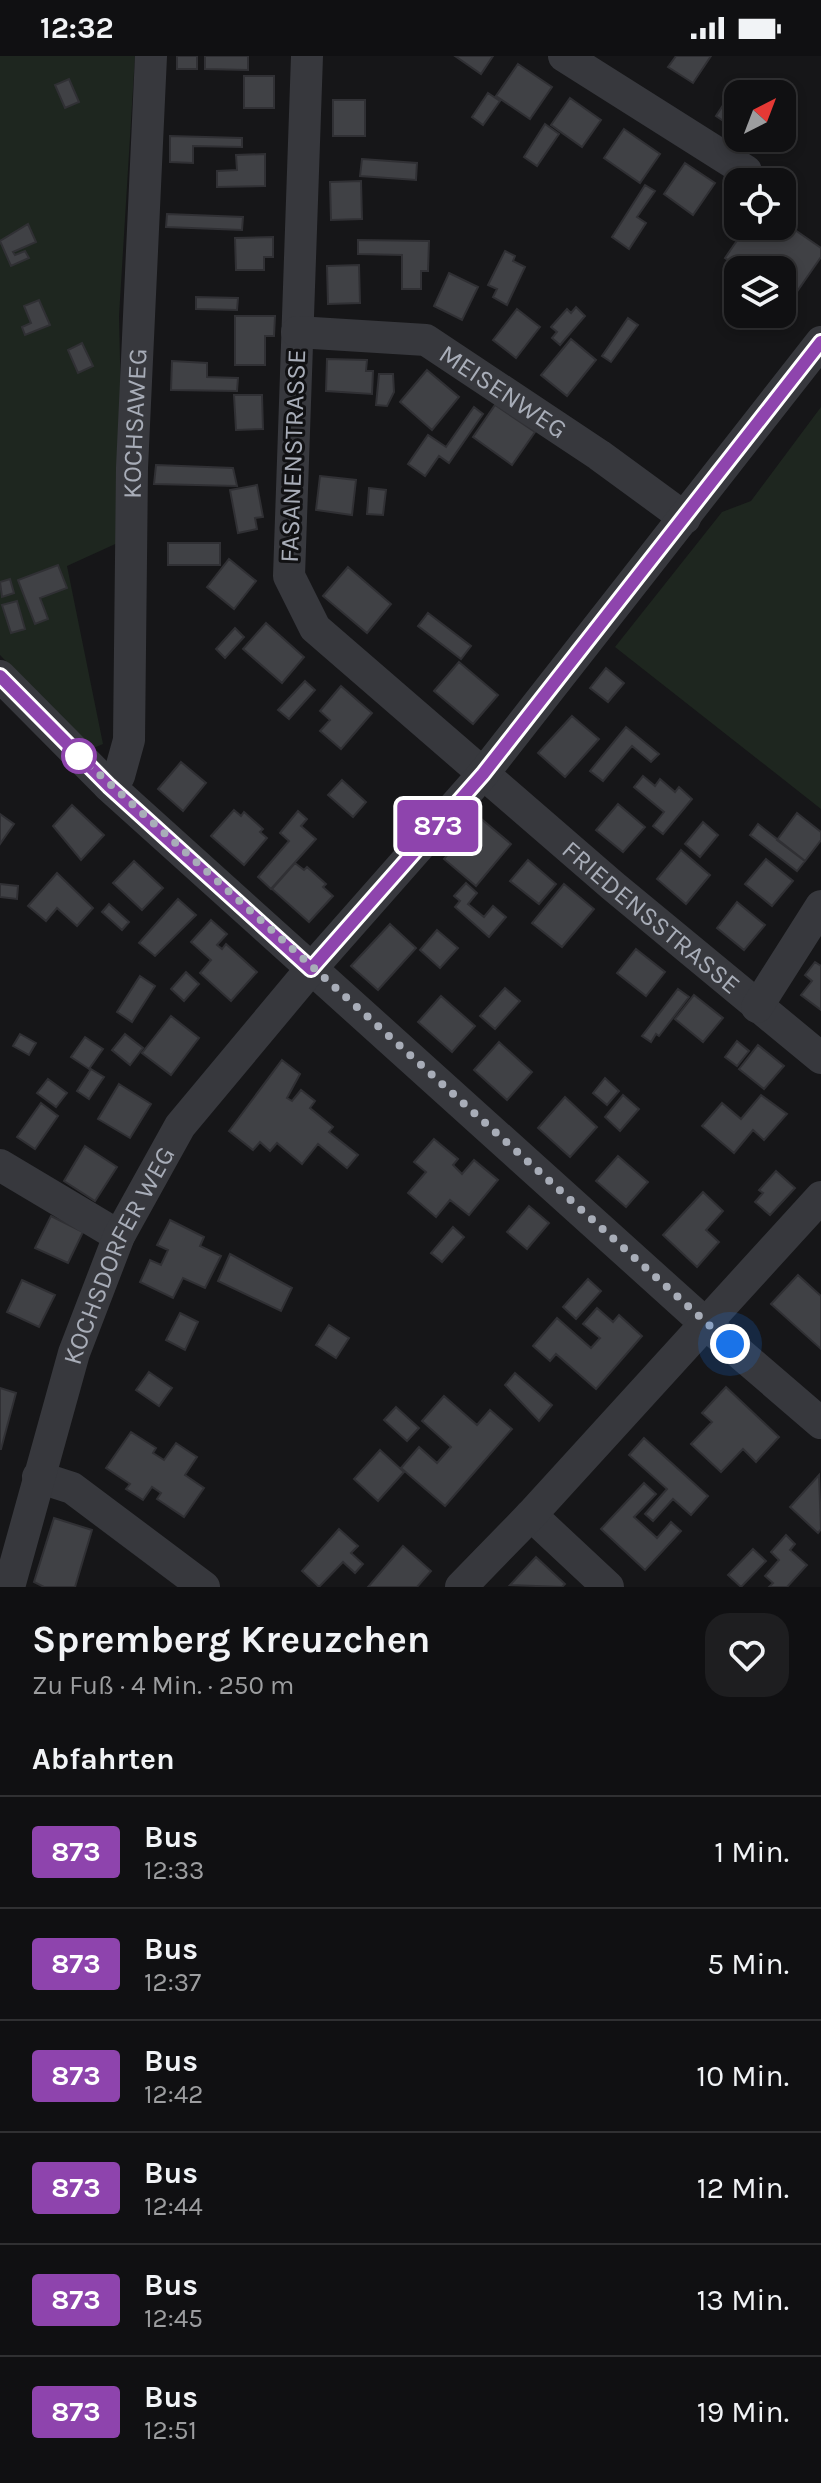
<!DOCTYPE html>
<html lang="de">
<meta charset="utf-8">
<style>
:root{--surface:#101012;--page:#1e1e20;--text:#f1f3f6;--muted:#9c9d9f;--line:#303032}
body{margin:0;font-family:Karla,sans-serif;background:var(--page);color:var(--text);height:100vh;display:flex;flex-direction:column;font-size:30px;white-space:nowrap}
*{box-sizing:border-box;margin:0}
p{font-size:26px;color:var(--muted)}
.icon{flex:none;width:44px;height:44px;fill:none;stroke:currentColor;stroke-width:2;stroke-linecap:round;stroke-linejoin:round}
.map{position:relative;height:1531px;overflow:hidden}
.side{display:flex;flex-direction:column;background:var(--surface);flex:1}
.side>*{flex:none}
.badge{padding:0 16px;border-radius:6px;font-size:28px;line-height:52px}
.needle{width:52px;rotate:42deg}
.controls{position:absolute;left:724px;top:24px;display:grid;gap:16px}
.controls a{display:grid;place-items:center;width:72px;height:72px;border-radius:16px;background:var(--surface);box-shadow:0 4px 12px #0003,0 0 0 2px var(--line);font-size:40px}
.you{position:absolute;width:40px;height:40px;margin:-20px;border:6px solid #fff;border-radius:50%;background:#1a73e8;box-shadow:0 0 0 12px #1a73e833}
.map>.badge{position:absolute;translate:-50% -50%;box-shadow:0 0 0 4px #fff}
h2{padding:0 32px;font-size:30px;line-height:72px}
.round{display:grid;place-items:center;flex:none;width:84px;height:84px;border-radius:24px;background:var(--page)}
.head{display:flex;align-items:center;justify-content:space-between;height:136px;padding:0 32px}
h1{font-size:38px;font-weight:700;line-height:60px}
ul{padding:0;list-style:none}
li{display:flex;align-items:center;gap:24px;height:112px;padding:0 32px;border-top:2px solid var(--line)}
li div{flex:1}
li b{display:block;font-size:30px}
li em{font-style:normal}
li .badge{min-width:88px;font-weight:700;text-align:center}
.status{display:flex;justify-content:space-between;align-items:center;height:56px;padding:0 40px;background:var(--surface);direction:ltr}
.status svg{height:22px;fill:currentColor}
.map>svg:first-child{display:block}
</style>
<div class="status"><b>12:32</b><svg viewBox="0 0 49 12"><path d="M0 12V9h3v3zM5 12V6h3v6zM10 12V3h3v9zM15 12V0h3v12zM26 1h20v11H26zM47 4h2v5h-2z"/></svg></div>
<div class="map">
<svg width="821" height="1531" viewBox="0 0 821 1531">
<rect width="100%" height="100%" fill="#161618"/>
<path fill="#1e261f" d="M0,0h135l-16,260 5,224 -57,26 36,178 -12,5 -91,-94z
M821,351v402l-206,-162 107,-135 29,-11z"/>
<path fill="#404145" stroke="#303034" stroke-width="2" d="M177,0h20v13h-20z
M205,0h43v14l-43,-1z
M455,0h38l-12,18z
M676,0h35l-18,27 -25,-16z
M518,8l34,23 -22,32 -34,-23z
M244,20h30v32h-30z
M69,23l10,23 -14,6 -10,-23z
M733,34l6,4 -1,37 -22,-15z
M488,37l12,8 -17,24 -11,-8z
M570,42l31,22 -19,27 -31,-22z
M333,44h32v36h-32z
M545,68l14,10 -22,32 -13,-9z
M624,73l36,25 -20,29 -36,-25z
M170,80l72,2v9l-49,-1v17l-23,-1z
M265,98v32l-48,1v-16l20,-1 -1,-15z
M362,103l55,4 -1,17 -56,-4z
M685,107l30,20 -22,32 -29,-21z
M361,125l1,38 -31,1 -1,-38z
M645,129l10,6 -18,26 9,6 -17,26 -17,-12z
M167,158l76,3 -1,13 -76,-3z
M782,165l39,27v9l-32,46 -7,-5v-28h-40l-17,-12 22,-32h35z
M28,168l8,18 -23,10 2,3 10,-4 4,7 -18,8 -11,-25z
M273,181v20h-9v13h-28l-1,-32z
M358,184l71,1 -1,30h-7v18h-19v-34l-44,-1z
M505,195l10,5 -2,5 12,6 -18,38 -14,-8 4,-8 -9,-4z
M359,209l1,38 -32,1 -1,-38z
M449,217l29,14 -16,33 -28,-14z
M196,241l42,1 -1,12 -41,-1z
M39,244l11,25 -25,10 -3,-8 9,-4 -7,-17z
M576,251l9,9 -25,29 -8,-7 5,-6 -6,-5 16,-18 4,4z
M517,253l23,18 -24,31 -23,-18z
M235,260h40l-1,20h-9v29h-30z
M628,262l10,7 -27,37 -9,-6z
M571,283l25,21 -29,36 -26,-21z
M82,287l11,23 -15,7 -10,-23z
M327,303l40,1 -1,11h7l-1,23 -46,-3z
M172,305l35,2v14l31,1 -1,13 -66,-1z
M427,314l32,27 -27,33 -32,-28z
M379,318h14l1,18 -7,14 -11,-1z
M234,339h28l1,34 -27,1z
M495,349l40,27 -23,33 -39,-28z
M474,351l9,7 -34,49 -10,-7 -14,20 -17,-12 20,-29 18,12z
M156,409l77,3 4,18 -83,-2z
M320,420l36,4 -4,35 -36,-5z
M257,429l6,32 -8,1 2,11 -19,4 -8,-43z
M369,432l17,2 -3,25 -16,-1z
M168,487h52v22h-52z
M229,503l27,22 -22,28 -27,-22z
M58,509l9,23 -27,10 8,21 -13,5 -17,-44z
M348,511l43,37 -24,29 -44,-37z
M10,523l4,14 -12,4 -2,-15z
M17,545l8,28 -14,4 -9,-28z
M428,557l43,33 -10,13 -43,-33z
M266,567l38,34 -22,26 -39,-34z
M235,572l9,9 -19,21 -9,-9z
M459,606l39,33 -25,29 -39,-33z
M606,612l18,15 -16,19 -18,-14z
M305,625l10,9 -26,29 -11,-9z
M341,630l31,27 -31,36 -21,-18 10,-11 -10,-9z
M572,660l27,23 -34,38 -27,-24z
M626,671l33,27 -8,8 -19,-16 -29,35 -13,-10z
M181,706l25,21 -23,28 -25,-22z
M643,720l12,10 5,-7 15,13 4,-5 13,12 -29,35 -10,-8 11,-14 -30,-25z
M342,724l24,22 -13,15 -25,-22z
M618,748l27,23 -22,25 -27,-22z
M72,749l32,30 -23,25 -28,-34z
M234,754l7,6 3,-4 19,17 -3,3 7,6 -23,27 -33,-29z
M298,755l9,8 -6,7 15,13 -45,50 -13,-12 31,-36 -9,-8z
M797,757l24,19v8l-16,21 -28,-21z
M0,758l14,10 -14,20z
M479,761l32,27 -35,42 -32,-27z
M703,766l15,13 -18,22 -15,-13z
M758,768l47,37 -8,10 -47,-36z
M681,794l29,25 -24,29 -29,-25z
M766,803l27,22 -21,25 -27,-22z
M528,804l28,24 -17,20 -29,-23z
M134,805l29,27 -21,22 -29,-27z
M295,807l9,7 3,-3 19,17 -3,3 10,9 -24,26 -37,-33z
M57,817l36,35 -16,18 -20,-18 -11,13 -18,-15z
M466,827l11,10 -9,11 16,13 9,-11 13,11 -17,20 -34,-30 5,-6 -6,-5z
M0,828l18,2 -1,13 -17,-2z
M564,828l30,25 -32,38 -30,-24z
M178,843l18,16 -41,41 -16,-13z
M737,846l28,23 -21,25 -27,-22z
M109,848l20,18 -7,8 -20,-18z
M211,864l16,14 -10,11 5,4 4,-5 31,28 -26,29 -31,-28 11,-13 -20,-18z
M390,868l26,24 -38,42 -27,-24z
M437,874l21,18 -18,20 -20,-18z
M636,893l29,23 -19,24 -29,-23z
M815,906l6,4v44l-20,-15 11,-14 -7,-6z
M186,916l13,12 -15,17 -13,-12z
M140,920l15,10 -23,36 -15,-10z
M505,932l15,13 -25,28 -15,-13z
M678,933l11,8 -30,39 -3,-2 -5,8 -9,-6z
M694,939l29,23 -20,24 -28,-23z
M441,940l34,30 -23,26 -34,-30z
M171,960l28,22 -28,37 -29,-22z
M20,978l16,9 -7,12 -16,-9z
M125,978l18,14 -13,17 -18,-15z
M85,981l18,12 -14,20 -18,-12z
M737,985l12,10 -12,15 -12,-9z
M499,986l33,30 -25,28 -33,-30z
M758,989l26,21 -20,23 -25,-20z
M282,1004l18,14 -13,24 5,3 9,-11 14,11 -5,7 23,19 -4,5 29,23 -11,13 -29,-24 -16,20 -25,-21 -7,8 -10,-9 -7,8 -24,-19z
M91,1013l13,8 -15,22 -12,-8z
M605,1022l14,13 -12,14 -14,-12z
M48,1023l19,14 -11,14 -19,-14z
M119,1028l32,20 -21,34 -32,-19z
M623,1039l16,14 -19,22 -15,-14z
M761,1039l26,19 -23,26 -11,-10 -19,23 -32,-27 20,-23 19,16z
M565,1041l32,30 -27,30 -32,-29z
M41,1047l17,13 -23,33 -18,-12z
M434,1083l24,20 -5,6 9,9 12,-14 24,20 -29,35 -19,-15 -14,17 -28,-24 18,-21 -12,-10z
M85,1090l32,21 -22,34 -31,-20z
M618,1100l30,26 -22,25 -30,-26z
M776,1115l19,17 -25,27 -15,-13 8,-9 -4,-3z
M703,1136l20,19 -17,19 13,12 -22,25 -34,-32z
M529,1150l20,17 -22,26 -20,-17z
M51,1160l32,16 -15,31 -33,-15z
M170,1164l34,17 -4,9 21,10 -16,32 -22,-10 -10,20 -33,-16 10,-22 11,5 7,-15 -11,-5z
M453,1171l11,10 -22,25 -11,-9z
M230,1198l62,34 -11,23 -63,-30z
M798,1219l23,21v53l-50,-45z
M588,1223l13,12 -25,28 -13,-12z
M22,1224l33,15 -16,32 -32,-15z
M597,1252l16,14 6,-7 23,21 -46,53 -40,-35 -6,7 -17,-15 24,-28 34,30 9,-10 -17,-14z
M180,1257l18,9 -13,28 -19,-10z
M329,1269l20,13 -13,20 -20,-13z
M149,1316l23,16 -13,18 -23,-16z
M515,1317l37,32 -13,16 -34,-36z
M726,1331l53,50 -23,25 -13,-13 -22,23 -30,-28 21,-22 -10,-9z
M0,1332l16,5 -15,56h-1z
M444,1340l33,29 13,-15 22,19 -67,77 -44,-38 18,-21 18,16 14,-16 -29,-26z
M396,1351l23,21 -12,13 -23,-21z
M131,1376l25,16 -3,5 11,7 12,-17 21,14 -12,18 19,13 -20,29 -27,-18 4,-6 -9,-6 -9,13 -17,-11 4,-5 -24,-16z
M644,1382l64,58 -17,19 -18,-16 -20,22 -8,-7 22,-25 -38,-34z
M380,1394l24,22 -26,29 -24,-22z
M819,1419l2,54 -3,4 -28,-26z
M644,1427l12,11 -22,23 23,21 14,-16 10,9 -36,39 -44,-41z
M54,1462l38,12 -17,57h-31l-10,-5z
M339,1473l19,17 -7,7 12,11 -8,9 -12,-11 -24,25 -17,-16z
M786,1479l9,9 -5,6 17,15 -20,22h-18l4,-4 -8,-7 14,-16 -8,-8z
M403,1490l28,25 -14,16h-49z
M753,1493l13,12 -25,26 -13,-12z
M536,1501l29,27 -3,3 -52,-2z"/>
<g fill="none" stroke-linecap="round" stroke-linejoin="round">
<g stroke="#37383d" stroke-width="32">
<path id="s1" d="M307,0l-18,520 26,52 298,258 208,172"/>
<path d="M564,0l182,115"/>
<path id="s2" d="M297,276l129,8 173,115 86,63"/>
<path d="M0,620l109,110 598,539 114,98"/>
<path id="s3" d="M109,730l10,-10 10,-36 3,-272 19,-412"/>
<path d="M757,951l64,-101"/>
<path d="M0,1109l119,71"/>
<path d="M38,1421l34,11 132,99"/>
<path d="M531,1459l77,72"/>
<path id="s4" d="M9,1531l65,-234 45,-117 61,-110 131,-157 172,-195 338,-432"/>
<path d="M461,1531l70,-72 290,-318"/>
</g>
</g>
<g fill="none" stroke-linecap="round" stroke-linejoin="round">
<g stroke="#fff" stroke-width="18">
<path id="line" d="M0,620l109,110 202,183 172,-195 338,-432"/>
</g>
<use href="#line" stroke="#8e44ad" stroke-width="12"/>
<path stroke="#a8adb8" stroke-width="8" stroke-dasharray="0 14.4" d="M79,700l651,588"/>
</g>
<circle fill="#fff" stroke="#8e44ad" stroke-width="4" cx="79" cy="700" r="16"/>
<g text-anchor="middle" dominant-baseline="central" stroke-width="6" stroke-linejoin="round" paint-order="stroke">
<g font-size="26" fill="#a8adb8" stroke="#111113">
<text stroke="none"><textPath href="#s2" startOffset="222">MEISENWEG</textPath></text>
<text stroke="none"><textPath href="#s3" startOffset="368">KOCHSAWEG</textPath></text>
<text transform="translate(293 400) rotate(-88)">FASANENSTRASSE</text>
<text stroke="none"><textPath href="#s1" startOffset="1022">FRIEDENSSTRASSE</textPath></text>
<text stroke="none"><textPath href="#s4" startOffset="350">KOCHSDORFER WEG</textPath></text>
</g>
</g>
</svg>
<div class="controls">
<a><svg class="needle" viewBox="-14 -14 28 28"><path d="M0-13l5 13h-10z" fill="#e53935"/><path d="M0 13l5-13h-10z" fill="#9c9d9f"/></svg></a>
<a><svg class="icon" aria-label="locate" viewBox="0 0 24 24"><circle cx="12" cy="12" r="6"/><path d="M12 2v4M12 18v4M2 12h4M18 12h4"/></svg></a>
<a><svg class="icon" aria-label="layers" viewBox="0 0 24 24"><path d="M12 4l9 5-9 5-9-5zM3 14l9 5 9-5"/></svg></a>
</div>
<div class="you" style="left:730px;top:1288px"></div>
<b class="badge" style="left:438px;top:770px;background:#8e44ad;color:#fff">873</b>
</div>
<section class="side">
<div class="head"><div><h1>Spremberg Kreuzchen</h1><p>Zu Fuß · 4 Min. · 250 m</p></div><a class="round"><svg class="icon" aria-label="heart" viewBox="0 0 24 24"><path d="M12 20l-8-8c-3-5 5-10 8-4 3-6 11-1 8 4z"/></svg></a></div>
<h2>Abfahrten</h2>
<ul>
<li><span class="badge" style="background:#8e44ad;color:#fff">873</span><div><b>Bus</b><p>12:33</p></div><em>1 Min.</em></li>
<li><span class="badge" style="background:#8e44ad;color:#fff">873</span><div><b>Bus</b><p>12:37</p></div><em>5 Min.</em></li>
<li><span class="badge" style="background:#8e44ad;color:#fff">873</span><div><b>Bus</b><p>12:42</p></div><em>10 Min.</em></li>
<li><span class="badge" style="background:#8e44ad;color:#fff">873</span><div><b>Bus</b><p>12:44</p></div><em>12 Min.</em></li>
<li><span class="badge" style="background:#8e44ad;color:#fff">873</span><div><b>Bus</b><p>12:45</p></div><em>13 Min.</em></li>
<li><span class="badge" style="background:#8e44ad;color:#fff">873</span><div><b>Bus</b><p>12:51</p></div><em>19 Min.</em></li>
</ul>
</section>
